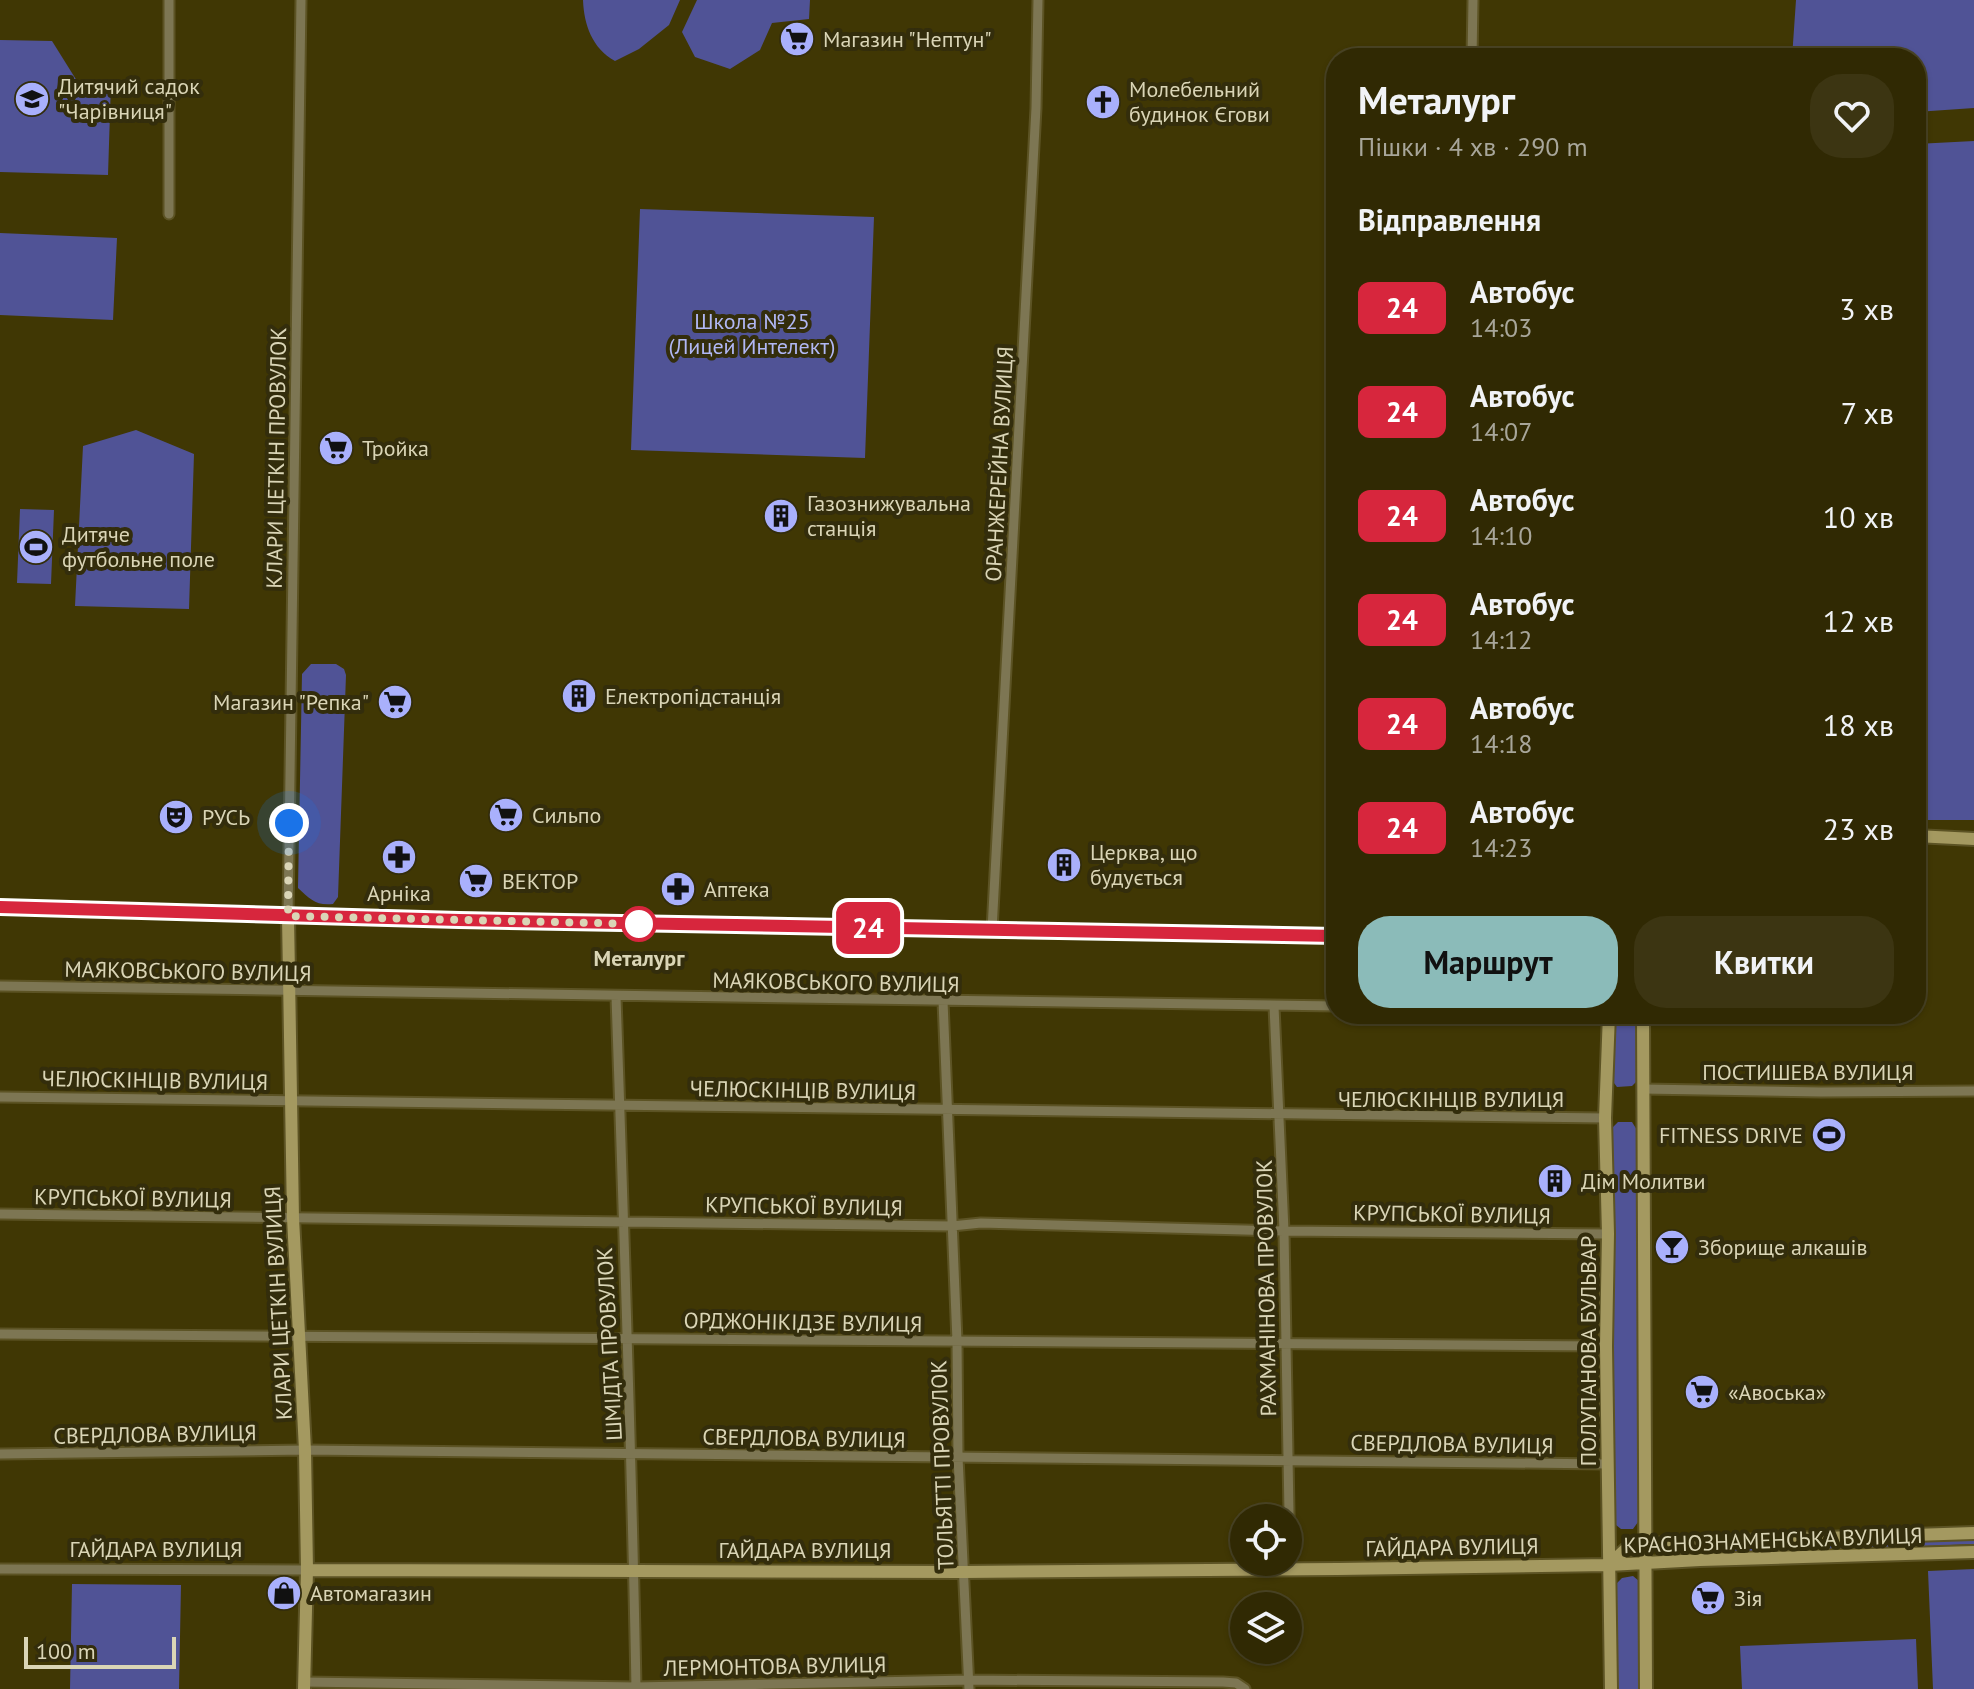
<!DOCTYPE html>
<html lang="uk">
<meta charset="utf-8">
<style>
:root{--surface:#302903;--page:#3c3512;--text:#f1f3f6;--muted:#a8a69a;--line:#4b4525;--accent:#8bbbb9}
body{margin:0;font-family:"PT Sans",sans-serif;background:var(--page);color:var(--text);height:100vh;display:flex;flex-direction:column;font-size:30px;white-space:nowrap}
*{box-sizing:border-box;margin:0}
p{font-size:26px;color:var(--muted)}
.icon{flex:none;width:44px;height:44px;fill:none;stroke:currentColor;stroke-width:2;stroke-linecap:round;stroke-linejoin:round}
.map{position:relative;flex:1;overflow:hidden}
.sheet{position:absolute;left:1326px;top:48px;width:600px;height:976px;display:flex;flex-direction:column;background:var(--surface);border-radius:32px;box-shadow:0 2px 6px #0004,0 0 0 2px var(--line)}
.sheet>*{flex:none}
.badge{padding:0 16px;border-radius:12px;font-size:28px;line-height:52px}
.buttons{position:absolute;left:1230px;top:1504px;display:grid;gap:16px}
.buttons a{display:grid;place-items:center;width:72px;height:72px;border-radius:50%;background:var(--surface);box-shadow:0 2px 6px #0004,0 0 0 2px var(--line);font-size:40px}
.scale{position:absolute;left:24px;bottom:20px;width:152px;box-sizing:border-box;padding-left:8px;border:4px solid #dad5b6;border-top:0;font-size:22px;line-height:28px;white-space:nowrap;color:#dad5b6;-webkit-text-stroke:6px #332d0c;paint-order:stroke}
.you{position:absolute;width:40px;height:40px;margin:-20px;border:6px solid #fff;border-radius:50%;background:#1a73e8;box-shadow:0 0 0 12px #1a73e833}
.map>.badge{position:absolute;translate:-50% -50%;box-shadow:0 0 0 4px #fff}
h2{padding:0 32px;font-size:30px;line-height:72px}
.round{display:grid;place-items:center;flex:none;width:84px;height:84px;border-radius:32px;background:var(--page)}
.headline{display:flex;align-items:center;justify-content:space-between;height:136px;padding:0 32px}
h1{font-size:38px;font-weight:800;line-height:60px}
.cta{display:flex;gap:16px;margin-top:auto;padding:16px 32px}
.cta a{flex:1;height:92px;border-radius:32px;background:var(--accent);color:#111;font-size:32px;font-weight:800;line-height:92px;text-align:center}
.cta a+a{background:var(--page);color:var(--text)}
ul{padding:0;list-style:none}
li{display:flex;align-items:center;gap:24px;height:104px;padding:0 32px}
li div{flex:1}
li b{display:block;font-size:30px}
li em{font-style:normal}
li .badge{min-width:88px;font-weight:700;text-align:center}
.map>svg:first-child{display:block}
</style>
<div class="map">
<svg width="1974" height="1689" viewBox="0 0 1974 1689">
<rect width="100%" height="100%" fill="#403704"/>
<path fill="#505396" d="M583,0h97l-11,25 -30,24 -24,12c-23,-13 -31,-36 -32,-61z
M697,0h113l-1,19 -37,4 -12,27 -30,19 -35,-12 -13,-25z
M1796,0h178v108l-58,4v-54h-124z
M0,40l52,1 25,40 34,1 -3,93 -108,-3z
M1974,141v679h-58v-676z
M640,209l234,8 -9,241 -234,-8z
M0,233l117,5 -4,82 -113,-5z
M136,430l58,24 -5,155 -114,-3 8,-160z
M20,509l34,1 -3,74 -34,-1z
M311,664h25l8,5 2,6 -8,222 -5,7c-17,2 -23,-5 -35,-16l4,-214z
M1614,1014h23l-1,68 -4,4 -15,1 -3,-4z
M1618,1122h14l5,8 1,392 -5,7h-12l-5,-4 -2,-7 -1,-391z
M1974,1540v4l-311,13v-6z
M1974,1569v120h-41l-5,-118z
M1633,1576l6,5 1,108h-22l-2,-105 6,-6z
M72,1584l109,1 -2,104h-109z
M1916,1639l2,50h-176l-2,-43z"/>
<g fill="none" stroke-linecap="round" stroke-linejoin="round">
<g stroke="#5c5324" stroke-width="13">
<path id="street" d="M1472,58l1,-58
M169,214v-214
M0,907l288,9 13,-916
M992,930l44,-822 2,-108
M0,986l1336,20
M616,997c8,231 16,461 20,692
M943,1001l14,340 1,116 11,232
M1274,1006l10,225 6,338
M1643,1089l178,3 153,-1
M0,1097l1605,21
M0,1214l952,12 29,-3 303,8 324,3
M0,1334l1606,12
M0,1454l305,-4 1302,14
M0,1569l307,1
M304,1682l332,5 333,-7 254,2 13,1 9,6"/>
</g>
<g stroke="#5c5324" stroke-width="16">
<path id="secondary" d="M1916,836l58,3
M1609,1014l-4,104 3,116 -2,112 5,343
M1643,1014l3,675
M1609,1565l16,-15 21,-6 328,-11
M307,1570l656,2 375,-3 271,-4 91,-5 274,-8
M304,1689l3,-119 -2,-120 -12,-232 -5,-302 1048,20"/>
</g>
<use href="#street" stroke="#7d7653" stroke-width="9"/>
<use href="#secondary" stroke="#a49960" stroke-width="12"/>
</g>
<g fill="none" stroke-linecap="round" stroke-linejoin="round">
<g stroke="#fff" stroke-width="18">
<path id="line" d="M0,907l459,13 877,16"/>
</g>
<use href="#line" stroke="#d7263d" stroke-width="12"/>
<path stroke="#dad5b6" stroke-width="8" stroke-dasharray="0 14.4" d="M289,823l-1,93 351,8"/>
</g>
<defs>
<g id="supermarket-disc" transform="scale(1.8)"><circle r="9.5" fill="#a9b0fc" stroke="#332d0c"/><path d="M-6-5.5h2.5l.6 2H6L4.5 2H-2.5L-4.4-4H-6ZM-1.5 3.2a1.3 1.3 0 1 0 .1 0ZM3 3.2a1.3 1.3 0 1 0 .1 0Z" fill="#111"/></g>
<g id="school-disc" transform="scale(1.8)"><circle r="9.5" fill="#a9b0fc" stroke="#332d0c"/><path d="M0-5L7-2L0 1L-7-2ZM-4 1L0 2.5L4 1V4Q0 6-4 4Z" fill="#111"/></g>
<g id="church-disc" transform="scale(1.8)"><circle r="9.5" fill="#a9b0fc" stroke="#332d0c"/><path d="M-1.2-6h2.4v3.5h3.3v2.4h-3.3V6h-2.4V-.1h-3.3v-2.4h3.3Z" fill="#111"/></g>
<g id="building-disc" transform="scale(1.8)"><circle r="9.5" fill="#a9b0fc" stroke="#332d0c"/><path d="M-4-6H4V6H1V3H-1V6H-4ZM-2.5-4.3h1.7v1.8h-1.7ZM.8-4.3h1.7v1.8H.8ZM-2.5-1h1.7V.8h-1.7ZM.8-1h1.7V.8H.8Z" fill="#111"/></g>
<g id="stadium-disc" transform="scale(1.8)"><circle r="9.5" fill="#a9b0fc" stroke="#332d0c"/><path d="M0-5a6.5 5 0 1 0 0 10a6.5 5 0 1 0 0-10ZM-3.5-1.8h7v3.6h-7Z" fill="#111"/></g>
<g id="theatre-disc" transform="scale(1.8)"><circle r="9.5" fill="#a9b0fc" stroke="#332d0c"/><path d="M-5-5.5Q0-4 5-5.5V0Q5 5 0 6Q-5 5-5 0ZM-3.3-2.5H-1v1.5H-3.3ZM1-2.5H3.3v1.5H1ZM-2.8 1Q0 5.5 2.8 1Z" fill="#111"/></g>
<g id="pharmacy-disc" transform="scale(1.8)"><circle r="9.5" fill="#a9b0fc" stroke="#332d0c"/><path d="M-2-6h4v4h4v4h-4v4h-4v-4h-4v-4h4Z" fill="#111"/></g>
<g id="bar-disc" transform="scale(1.8)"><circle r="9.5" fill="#a9b0fc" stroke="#332d0c"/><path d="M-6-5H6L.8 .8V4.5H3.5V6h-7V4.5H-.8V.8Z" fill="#111"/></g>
<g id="shop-disc" transform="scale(1.8)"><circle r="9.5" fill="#a9b0fc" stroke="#332d0c"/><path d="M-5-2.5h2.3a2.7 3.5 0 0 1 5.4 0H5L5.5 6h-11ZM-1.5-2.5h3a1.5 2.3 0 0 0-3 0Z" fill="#111"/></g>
</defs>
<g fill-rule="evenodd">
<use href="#supermarket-disc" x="797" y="39"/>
<use href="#school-disc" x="32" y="99"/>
<use href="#church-disc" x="1103" y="102"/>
<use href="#supermarket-disc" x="336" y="448"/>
<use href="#building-disc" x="781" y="516"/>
<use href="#stadium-disc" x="36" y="547"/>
<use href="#building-disc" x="579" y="696"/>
<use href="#supermarket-disc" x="395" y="702"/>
<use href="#supermarket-disc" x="506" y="815"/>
<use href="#theatre-disc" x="176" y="817"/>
<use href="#pharmacy-disc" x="399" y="857"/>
<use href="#building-disc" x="1064" y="865"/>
<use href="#supermarket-disc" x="476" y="881"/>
<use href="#pharmacy-disc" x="678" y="889"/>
<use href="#stadium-disc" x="1829" y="1135"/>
<use href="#building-disc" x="1555" y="1181"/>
<use href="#bar-disc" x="1672" y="1247"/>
<use href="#supermarket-disc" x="1702" y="1392"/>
<use href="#shop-disc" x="284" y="1593"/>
<use href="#supermarket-disc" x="1708" y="1598"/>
</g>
<circle fill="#fff" stroke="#d7263d" stroke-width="4" cx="639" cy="924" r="16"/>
<g text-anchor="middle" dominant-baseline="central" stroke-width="8" stroke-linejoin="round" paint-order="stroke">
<g font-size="22" fill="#dad5b6" stroke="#332d0c" text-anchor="start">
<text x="823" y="39">Магазин "Нептун"</text>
<text x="58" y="86">Дитячий садок<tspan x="58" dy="25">"Чарівниця"</tspan></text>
<text x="1129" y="89">Молебельний<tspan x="1129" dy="25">будинок Єгови</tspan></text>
<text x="362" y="448">Тройка</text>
<text x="807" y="503">Газознижувальна<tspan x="807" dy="25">станція</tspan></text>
<text x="62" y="534">Дитяче<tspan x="62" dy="25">футбольне поле</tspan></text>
<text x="605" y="696">Електропідстанція</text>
<text x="369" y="702" text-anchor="end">Магазин "Репка"</text>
<text x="532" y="815">Сильпо</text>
<text x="202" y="817">РУСЬ</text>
<text x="1090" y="852">Церква, що<tspan x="1090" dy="25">будується</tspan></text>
<text x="502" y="881">ВЕКТОР</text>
<text x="704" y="889">Аптека</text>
<text x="399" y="893" text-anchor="middle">Арніка</text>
<text x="1803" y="1135" text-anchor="end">FITNESS DRIVE</text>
<text x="1581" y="1181">Дім Молитви</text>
<text x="1698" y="1247">Зборище алкашів</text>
<text x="1728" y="1392">«Авоська»</text>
<text x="310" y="1593">Автомагазин</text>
<text x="1734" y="1598">Зія</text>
</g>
<g font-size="22" fill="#b1b8f5" stroke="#332d0c">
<text x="752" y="321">Школа №25<tspan x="752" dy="25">(Лицей Интелект)</tspan></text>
</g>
<g font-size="22" fill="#dad5b6" stroke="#332d0c">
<text transform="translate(276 458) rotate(-89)">КЛАРИ ЦЕТКІН ПРОВУЛОК</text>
<text transform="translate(999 464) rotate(-87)">ОРАНЖЕРЕЙНА ВУЛИЦЯ</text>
<text transform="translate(188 971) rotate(1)">МАЯКОВСЬКОГО ВУЛИЦЯ</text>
<text transform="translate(836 982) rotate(1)">МАЯКОВСЬКОГО ВУЛИЦЯ</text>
<text x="1808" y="1072">ПОСТИШЕВА ВУЛИЦЯ</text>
<text transform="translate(155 1080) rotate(1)">ЧЕЛЮСКІНЦІВ ВУЛИЦЯ</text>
<text transform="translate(803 1090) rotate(1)">ЧЕЛЮСКІНЦІВ ВУЛИЦЯ</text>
<text x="1451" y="1099">ЧЕЛЮСКІНЦІВ ВУЛИЦЯ</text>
<text transform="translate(133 1198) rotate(1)">КРУПСЬКОЇ ВУЛИЦЯ</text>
<text transform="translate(804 1206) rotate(1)">КРУПСЬКОЇ ВУЛИЦЯ</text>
<text transform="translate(1452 1214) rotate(1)">КРУПСЬКОЇ ВУЛИЦЯ</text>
<text transform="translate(1266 1288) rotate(-91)">РАХМАНІНОВА ПРОВУЛОК</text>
<text transform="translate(278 1303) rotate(-93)">КЛАРИ ЦЕТКІН ВУЛИЦЯ</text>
<text transform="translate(803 1322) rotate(1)">ОРДЖОНІКІДЗЕ ВУЛИЦЯ</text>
<text transform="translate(609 1344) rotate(-93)">ШМІДТА ПРОВУЛОК</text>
<text transform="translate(1588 1351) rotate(-90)">ПОЛУПАНОВА БУЛЬВАР</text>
<text transform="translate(155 1434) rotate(-1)">СВЕРДЛОВА ВУЛИЦЯ</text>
<text transform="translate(804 1438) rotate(1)">СВЕРДЛОВА ВУЛИЦЯ</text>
<text transform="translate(1452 1444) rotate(1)">СВЕРДЛОВА ВУЛИЦЯ</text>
<text transform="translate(942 1465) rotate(-92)">ТОЛЬЯТТІ ПРОВУЛОК</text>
<text transform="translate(1773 1540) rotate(-2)">КРАСНОЗНАМЕНСЬКА ВУЛИЦЯ</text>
<text transform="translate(1452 1547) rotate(-1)">ГАЙДАРА ВУЛИЦЯ</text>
<text x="156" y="1549">ГАЙДАРА ВУЛИЦЯ</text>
<text x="805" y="1550">ГАЙДАРА ВУЛИЦЯ</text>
<text transform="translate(775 1666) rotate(-1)">ЛЕРМОНТОВА ВУЛИЦЯ</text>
</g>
<g font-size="22" font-weight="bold" fill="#dad5b6" stroke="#332d0c">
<text x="639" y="958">Металург</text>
</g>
</g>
</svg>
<div class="buttons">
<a><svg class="icon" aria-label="locate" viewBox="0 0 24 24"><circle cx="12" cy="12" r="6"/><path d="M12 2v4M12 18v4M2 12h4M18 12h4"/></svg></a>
<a><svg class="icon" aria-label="layers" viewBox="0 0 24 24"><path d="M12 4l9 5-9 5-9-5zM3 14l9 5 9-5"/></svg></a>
</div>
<div class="scale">100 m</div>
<div class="you" style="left:289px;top:823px"></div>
<b class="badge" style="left:868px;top:928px;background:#d7263d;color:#fff">24</b>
<section class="sheet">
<div class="headline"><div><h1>Металург</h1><p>Пішки · 4 хв · 290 m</p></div><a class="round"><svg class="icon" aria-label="heart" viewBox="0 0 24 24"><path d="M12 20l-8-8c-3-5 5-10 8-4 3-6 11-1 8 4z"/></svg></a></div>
<h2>Відправлення</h2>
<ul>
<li><span class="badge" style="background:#d7263d;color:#fff">24</span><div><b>Автобус</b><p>14:03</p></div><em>3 хв</em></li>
<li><span class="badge" style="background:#d7263d;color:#fff">24</span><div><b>Автобус</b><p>14:07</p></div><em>7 хв</em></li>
<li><span class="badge" style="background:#d7263d;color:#fff">24</span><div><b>Автобус</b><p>14:10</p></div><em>10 хв</em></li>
<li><span class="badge" style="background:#d7263d;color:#fff">24</span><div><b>Автобус</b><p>14:12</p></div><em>12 хв</em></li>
<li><span class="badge" style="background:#d7263d;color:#fff">24</span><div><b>Автобус</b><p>14:18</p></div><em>18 хв</em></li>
<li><span class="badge" style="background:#d7263d;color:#fff">24</span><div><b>Автобус</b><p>14:23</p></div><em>23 хв</em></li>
</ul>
<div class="cta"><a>Маршрут</a><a>Квитки</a></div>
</section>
</div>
